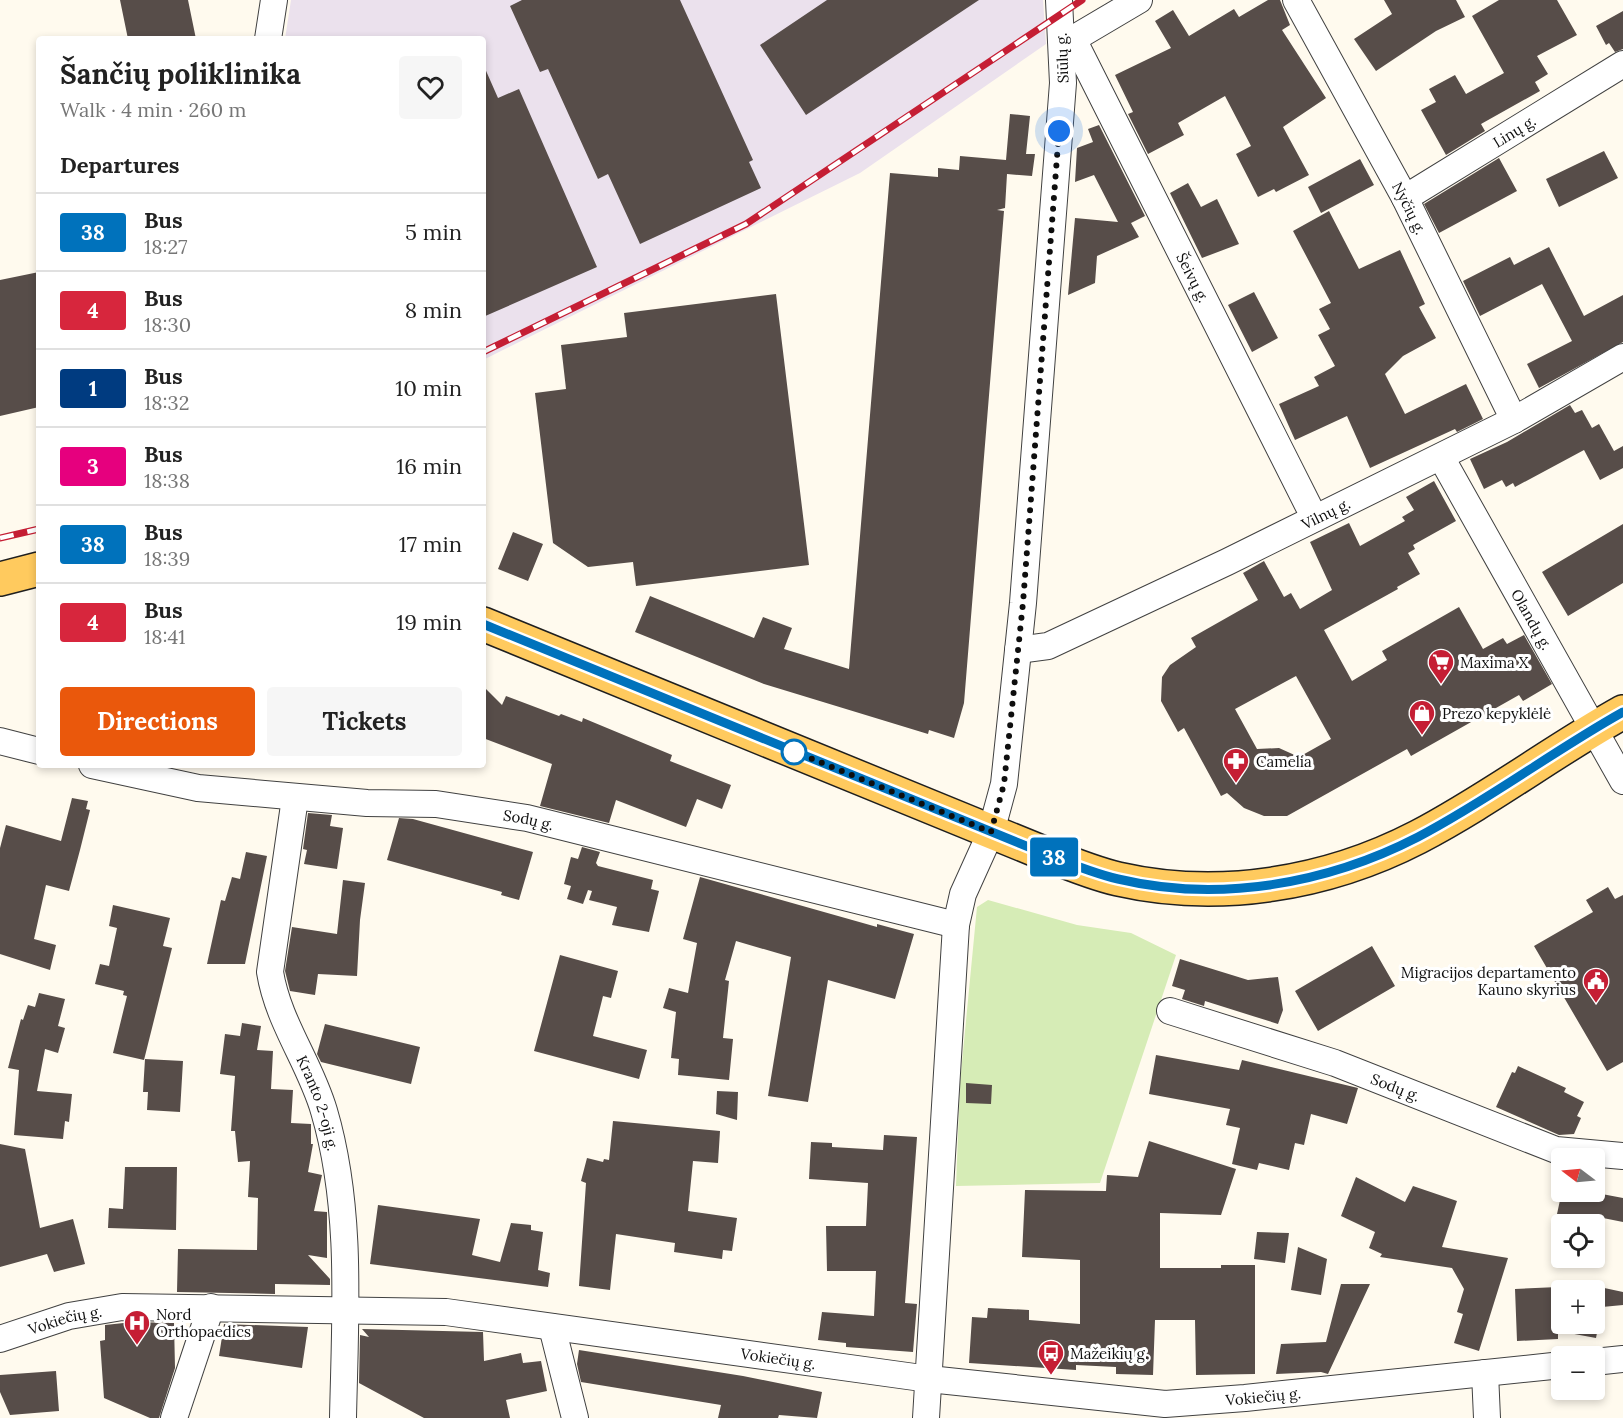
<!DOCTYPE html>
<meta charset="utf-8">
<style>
:root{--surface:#fff;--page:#f6f6f6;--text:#222;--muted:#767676;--line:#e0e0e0;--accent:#ea580c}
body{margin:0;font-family:Lora,serif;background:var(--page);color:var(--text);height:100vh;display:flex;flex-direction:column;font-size:22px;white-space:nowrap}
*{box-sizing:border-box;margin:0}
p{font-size:20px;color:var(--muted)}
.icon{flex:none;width:33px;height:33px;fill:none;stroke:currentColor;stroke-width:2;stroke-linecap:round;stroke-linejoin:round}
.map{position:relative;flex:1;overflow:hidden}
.sheet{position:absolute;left:36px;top:36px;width:450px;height:732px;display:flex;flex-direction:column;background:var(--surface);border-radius:6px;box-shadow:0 3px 9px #0003}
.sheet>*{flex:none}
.badge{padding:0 12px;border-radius:4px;font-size:21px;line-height:39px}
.needle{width:39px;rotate:286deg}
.tools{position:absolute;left:1551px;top:1148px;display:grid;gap:12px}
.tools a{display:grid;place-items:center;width:54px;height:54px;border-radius:6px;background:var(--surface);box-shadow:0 3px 9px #0003;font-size:30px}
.you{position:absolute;width:30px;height:30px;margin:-15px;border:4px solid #fff;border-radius:50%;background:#1a73e8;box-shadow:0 0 0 9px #1a73e833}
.map>.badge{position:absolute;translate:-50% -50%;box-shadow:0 0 0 3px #fff}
h2{padding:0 24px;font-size:22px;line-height:54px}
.round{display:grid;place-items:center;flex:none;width:63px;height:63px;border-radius:6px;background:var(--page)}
.head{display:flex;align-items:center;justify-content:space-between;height:102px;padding:0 24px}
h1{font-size:28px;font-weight:700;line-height:45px}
.button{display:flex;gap:12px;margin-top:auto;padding:12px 24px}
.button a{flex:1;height:69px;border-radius:6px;background:var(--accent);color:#fff;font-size:24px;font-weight:700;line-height:69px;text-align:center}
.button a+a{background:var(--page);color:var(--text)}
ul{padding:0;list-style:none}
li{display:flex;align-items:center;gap:18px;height:78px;padding:0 24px;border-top:2px solid var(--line)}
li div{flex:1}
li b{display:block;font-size:22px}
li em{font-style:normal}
li .badge{min-width:66px;font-weight:700;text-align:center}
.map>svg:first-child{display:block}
</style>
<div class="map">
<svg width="1623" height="1418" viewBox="0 0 1623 1418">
<rect width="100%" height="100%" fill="#fffaee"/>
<path fill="#ebe1ed" d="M291,0h752l3,44 -186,129 -377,187v-321h-198z"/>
<path fill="#d6ecb6" d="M988,900l89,25 54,8 45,22 -76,228 -144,3 4,-103 17,-176z"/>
<path fill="#574d49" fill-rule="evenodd" d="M120,0h68l8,39h-68z
M522,0h158l73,160 -4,2 12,26 -121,56 -32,-70 -10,5 -50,-110 -8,3 -30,-66z
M827,0h152l-173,115 -46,-70z
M1268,0h12l10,25 -8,5 44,68 -43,29 26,48 -33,17 -2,-3 -16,8 -22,-43 15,-8 -26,-50 -47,27 6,12 -36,19 -20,-40 5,-2 -18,-37 56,-27 -16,-27 18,-11 16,26 45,-27 5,8z
M1384,0h72l9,17 -29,14 -60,40 -22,-32 38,-25z
M1499,0h58l20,35 -40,21 11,18 -13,8 5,9 -59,33 4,7 -39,24 -25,-45 15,-8 -7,-13 26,-14 11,19 38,-21 -32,-57z
M1623,11v38l-8,3 -6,-9 -3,2 -10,-19z
M483,64l15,34 21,-9 78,178 -114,50z
M1010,114l20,2 -4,38h9l-3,22 -25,-2 -2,34 -8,2 7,1 -40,492 -10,35 -25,-8 -1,4 -164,-50 -129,-52 15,-36 104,42 9,-21 29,11 -8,21 65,20 41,-496 48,4v-9l21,2 1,-14 46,4z
M1099,125l46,91 -14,7 8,14 -42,19 -2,27 -27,12 7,-77 43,4 -24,-47 -19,7 2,-34 16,-6 -5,-13z
M1604,151l14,27 -59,29 -13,-28z
M1499,158l18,33 -78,42 -15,-29z
M1360,159l14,26 -53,28 -13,-26z
M1188,183l13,24 16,-8 22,45 -37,14 -32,-65z
M1329,211l30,58 41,-19 25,54 -6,3 17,31 -33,18 -18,18 20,40 61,-30 17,35 -26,13 -2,-3 -85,39 -23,-52 -52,24 -16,-36 40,-18 -5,-9 21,-11 -17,-31 12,-6 -11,-20 12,-6 -38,-72z
M1549,247l35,69 39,-21v47l-84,46 -12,-24 45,-23 -30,-57 -62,32 -17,-35 47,-24 4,8z
M39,272v135l-39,9v-136z
M1254,292l24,46 -26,14 -24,-47z
M776,294l33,271 -173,21 -3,-24 -45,5 -35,-24 -18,-150 31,-4 -5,-44 66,-8 -3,-24z
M1570,405l5,8 7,-3 10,18 7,-4 15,27 9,-5v22l-23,12 -16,-30 -69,37 -2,-4 -7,4 -4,-7 -18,9 -14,-30 37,-17z
M1434,481l22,40 -43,24 2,4 -7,4 12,21 -23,13 1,2 -74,41 28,51 35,-21 -5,-9 77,-44 24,42 20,-11 4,6 17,-9 28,49 -29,17 -4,-6 -108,61 -4,-7 -120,67h-23l-20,-8 -17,-15 -6,3 -37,-68 -6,4 -17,-31 1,-24 8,-12 26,-18 -5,-9 67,-38 -15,-27 21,-12 20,36 7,-4 9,16 32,-19 -22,-48 39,-19 11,23 45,-25 -3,-4 12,-7 -8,-13zM1296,676l35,63 -32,18 -20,-9 -22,1 -22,-40z
M1623,524v59l-55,33 -26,-44z
M513,532l30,12 -15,37 -30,-12z
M483,686l19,19 4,-9 53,20 2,-2 21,8 1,-4 89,37 -2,6 61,24 -9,24 -25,-10 -11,28 -70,-27 -7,23 -69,-17 12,-42 -69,-26z
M72,798l16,3 -2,8 4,1 -10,40 -11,41 -23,-6 -12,54 22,6 -6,25 -50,-16v-106l6,-23 55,16z
M308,813l24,2 -2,11 13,2 -6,41 -33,-5 3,-14 -4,-1z
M399,818l14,1 120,33 -14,48 -18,-5 1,-3 -115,-32z
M582,847l18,5 -4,11 2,3 55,14 -2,9 8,2 -10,41 -37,-7 5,-18 -28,-7 3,-9 -4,-1 -5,14 -16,-5 4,-13 -7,-2 7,-27 7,2z
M246,852l21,4 -22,108h-38l14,-64 4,1 7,-24 8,2z
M700,877l177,50v-3l37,10 -19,65 -67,-19 -20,122 -40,-6 23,-139 -55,-16 -11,39 4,1 -6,57 10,1 -4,41 -51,-5 1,-16 -8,-1 5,-46 -13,-4 6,-20 19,5 9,-50 -14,-4z
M343,880l22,3 -5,37 -3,56 -39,-2 -3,21 -25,-4 -5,-20 7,-44 45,7z
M1608,887l7,12 8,-4v167l-16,9 -73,-125 59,-34 -7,-12z
M113,905l57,13 -7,28 9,2 -28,112 -31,-7 14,-57 -4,-1 1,-4 -29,-7 5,-20 9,2 8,-38 -8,-2z
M1372,946l23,40 -77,45 -23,-40z
M560,955l58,16 -7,27 -8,-2 -10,40 54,14 -8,29 -105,-28z
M1180,959l68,21 30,-3 5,33 -5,14 -73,-23 -1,5 -22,-7 3,-9 -13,-4z
M39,993l26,6 -7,27 7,2 -7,25 -13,-4 -8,42 35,3 -3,28 -4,-1 -2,18 -49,-4 5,-65 -11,-2 13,-49 2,1 5,-15 7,2z
M242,1023l19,3 -4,24 16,1 -2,38 22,1 -2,33 20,1v20h2l-5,28 14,3 -8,36 13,1v46l-19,-3 22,24v6l-55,-1v10l-98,-2 1,-43 79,1 1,-52 -10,-1 2,-36 -12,1 -3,-31h-4l4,-55 -15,-2 5,-40 15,2z
M325,1024l95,23 -9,37 -90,-22 -4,-8z
M1156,1055l83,15 3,-10 116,28 -11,36 -36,-10 -7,31 -9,-2 -6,27 -30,-7 -2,7 -25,-6 8,-36 -14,-3 4,-16 -81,-15z
M145,1059l38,2 -3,51 -33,-2 1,-18h-5z
M1518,1066l48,22 -2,4 20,10 -7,14 4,2 -7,16 -15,1 -63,-28 16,-35 3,1z
M966,1083l26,2 -1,19 -25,-1z
M717,1091l21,1 -1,28 -21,-6z
M613,1121l107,10 -2,32 -25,-2 -5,50 49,7 -5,33 -9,-1 -1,9 -48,-7 1,-9 -59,-9 -6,56 -31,-4 7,-103 -5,-2 6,-23 16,4 1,-3 5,1z
M884,1135l33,2 -12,166 12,1 -4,48 -67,-5v-4l-28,-3 4,-28 52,4 2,-45h-49l-1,-45h40l2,-43 -59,-4 2,-37 21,1v4l51,3z
M1149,1141l87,28 -15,46 -61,-2v55h61v-3h34v109l-59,1 -1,-55h-40l-2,55 -37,-1v-7l-40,-2v5l-107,-7 3,-46 15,1 1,-10 41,2v10l51,4v-64l-58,-3 3,-67 81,1 1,-16 31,2z
M0,1144l25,5 15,79 33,-9 12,45 -31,8 -7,-18 -47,13z
M125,1167h52l-1,63 -68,-2 1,-20 14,1z
M1356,1177l49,25 8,-16 44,15 -15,46 66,11 -29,93 -25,-8 9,-29 -6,-2 7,-23 -12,-21 -72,-11 2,-3 -13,-6 6,-16 -34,-16z
M1562,1191h24l37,7v24l-35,-7 -2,6 -29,-7z
M378,1205l102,14 -8,36 28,7 11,-39 20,2v5l12,2 -5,38 12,3 -2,14 -178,-23z
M1257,1232l32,1 -4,30 -31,-4z
M1298,1247l29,12 -6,36 -30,-5z
M1581,1283l42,9v13l-21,2 -6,31 -38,-7v8l-41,2 -2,-52 66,-3zM1562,1290h32v33h-32z
M1341,1284h29l-42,90 -7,-2 -45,2 5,-30 45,-2z
M133,1322l41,1 1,45 -16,50h-9l-46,-20 -4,-57 5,-1v-15z
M224,1324l84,3 -6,41 -83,-12z
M362,1329l121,3 1,29 37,-8 2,10 18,-2 6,30 -41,9 4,18h-86l-65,-35 1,-48 9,2z
M579,1350l164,26 79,16 -5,26 -38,-3 -1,3h-60l3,-13 -140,-23 -4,-18z
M56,1371l3,40 -49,4 -10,-23v-17z"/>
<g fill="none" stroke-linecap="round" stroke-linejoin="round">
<g stroke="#414141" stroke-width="28">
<g id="minor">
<path id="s1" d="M1296,0l109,198 109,222"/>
<path d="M268,39l6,-39"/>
<path d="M1061,39h12l66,-39"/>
<path id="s2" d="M1073,39l241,478"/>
<path id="s3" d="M1405,198l218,-134"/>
<path id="s4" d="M1441,457l182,324"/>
<path id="s5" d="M1018,650l30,-4 179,-84 287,-142 109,-63"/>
<path d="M0,741l39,10"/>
<path id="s6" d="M92,765l106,23 169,15 69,1 91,14 429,107"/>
<path id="s7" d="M295,798l-25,174c8,50 40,91 54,139 29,98 21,206 19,307"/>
<path id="s8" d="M1170,1011l165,52 221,87 67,6"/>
<path d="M552,1327l23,91"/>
<path id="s9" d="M0,1339l69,-23 53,-9 324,5 483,67 236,25 80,-6 317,-33"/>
<path d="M1594,1362l29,-3"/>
<path d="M1485,1373l2,45"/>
<path d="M174,1418l37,-111"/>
<path d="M926,1418l30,-493 7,-31 28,-62 13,-48 19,-181 40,-520 -4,-83"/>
</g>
</g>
<g stroke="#1f1f1f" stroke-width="36">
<path id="major" d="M0,579l39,-10
M483,624l558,228c25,10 51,21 77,27 101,23 209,5 300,-42 71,-37 135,-86 205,-125"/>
</g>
<use href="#minor" stroke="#fff" stroke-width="26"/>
<use href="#major" stroke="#ffca5e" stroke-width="33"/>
<g stroke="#c51e34" stroke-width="7">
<path id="rail" d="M483,352l263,-128 336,-224
M0,538l39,-9"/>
</g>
<use href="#rail" stroke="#fff" stroke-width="4.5" stroke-dasharray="14" stroke-linecap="butt"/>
</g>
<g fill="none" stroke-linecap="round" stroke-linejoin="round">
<g stroke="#fff" stroke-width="14">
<path id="line" d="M483,624l558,228c25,10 51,21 77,27 101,24 209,5 300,-42 71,-37 135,-86 205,-125"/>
</g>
<use href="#line" stroke="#0072bc" stroke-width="9"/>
<path stroke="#0e0e0e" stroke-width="6" stroke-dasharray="0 10.8" d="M794,752l-6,-3 203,83 13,-48 19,-181 36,-472"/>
</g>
<defs>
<g id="supermarket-pin" transform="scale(1.35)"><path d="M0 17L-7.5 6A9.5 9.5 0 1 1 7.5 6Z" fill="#c51e34" stroke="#fff"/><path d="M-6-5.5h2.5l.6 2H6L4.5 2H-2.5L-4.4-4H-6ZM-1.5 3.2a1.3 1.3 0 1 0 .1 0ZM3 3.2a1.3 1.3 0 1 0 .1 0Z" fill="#fff"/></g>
<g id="shop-pin" transform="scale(1.35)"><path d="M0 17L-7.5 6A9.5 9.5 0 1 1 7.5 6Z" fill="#c51e34" stroke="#fff"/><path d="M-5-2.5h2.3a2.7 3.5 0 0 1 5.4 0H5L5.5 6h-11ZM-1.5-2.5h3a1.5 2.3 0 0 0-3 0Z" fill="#fff"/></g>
<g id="pharmacy-pin" transform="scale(1.35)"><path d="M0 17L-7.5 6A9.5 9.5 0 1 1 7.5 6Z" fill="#c51e34" stroke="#fff"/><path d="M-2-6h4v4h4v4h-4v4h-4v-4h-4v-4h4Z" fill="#fff"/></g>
<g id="civic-pin" transform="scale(1.35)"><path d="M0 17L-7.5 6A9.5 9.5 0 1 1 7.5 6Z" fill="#c51e34" stroke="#fff"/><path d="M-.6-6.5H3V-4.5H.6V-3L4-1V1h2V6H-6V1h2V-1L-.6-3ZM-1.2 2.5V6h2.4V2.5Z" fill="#fff"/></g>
<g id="hospital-pin" transform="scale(1.35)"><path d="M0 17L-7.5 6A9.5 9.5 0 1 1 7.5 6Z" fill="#c51e34" stroke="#fff"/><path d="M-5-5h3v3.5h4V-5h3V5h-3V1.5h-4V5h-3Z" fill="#fff"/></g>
<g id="bus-pin" transform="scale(1.35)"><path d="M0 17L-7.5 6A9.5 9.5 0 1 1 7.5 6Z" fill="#c51e34" stroke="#fff"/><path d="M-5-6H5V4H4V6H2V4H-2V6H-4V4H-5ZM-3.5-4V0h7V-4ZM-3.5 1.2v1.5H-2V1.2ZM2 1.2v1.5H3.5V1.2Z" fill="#fff"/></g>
</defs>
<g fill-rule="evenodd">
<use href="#supermarket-pin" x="1441" y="662"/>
<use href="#shop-pin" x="1422" y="713"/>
<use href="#pharmacy-pin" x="1236" y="761"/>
<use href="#civic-pin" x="1596" y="981"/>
<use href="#hospital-pin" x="137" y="1323"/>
<use href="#bus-pin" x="1051" y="1353"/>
</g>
<circle fill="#fff" stroke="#0072bc" stroke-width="3" cx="794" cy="752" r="12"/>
<g text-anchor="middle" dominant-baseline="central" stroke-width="6" stroke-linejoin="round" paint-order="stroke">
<g font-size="15" fill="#0e0e0e" stroke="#fff">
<text transform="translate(1062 58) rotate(-92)">Siūlų g.</text>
<text stroke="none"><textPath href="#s3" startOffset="128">Linų g.</textPath></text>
<text stroke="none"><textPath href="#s1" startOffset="237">Nyčių g.</textPath></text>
<text stroke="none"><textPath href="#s2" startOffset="267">Šeivų g.</textPath></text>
<text stroke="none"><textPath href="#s5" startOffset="338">Vilnų g.</textPath></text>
<text stroke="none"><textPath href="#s4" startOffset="186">Olandų g.</textPath></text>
<text stroke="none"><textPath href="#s6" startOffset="441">Sodų g.</textPath></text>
<text stroke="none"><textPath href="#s8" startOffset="238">Sodų g.</textPath></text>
<text stroke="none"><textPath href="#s7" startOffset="316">Kranto 2-oji g.</textPath></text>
<text stroke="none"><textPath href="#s9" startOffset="68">Vokiečių g.</textPath></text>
<text stroke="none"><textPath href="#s9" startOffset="786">Vokiečių g.</textPath></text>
<text stroke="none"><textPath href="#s9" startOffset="1274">Vokiečių g.</textPath></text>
</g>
<g font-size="15" fill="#0e0e0e" stroke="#fff" text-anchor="start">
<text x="1460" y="662">Maxima X</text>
<text x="1442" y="713">Prezo kepyklėlė</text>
<text x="1256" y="761">Camelia</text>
<text x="1576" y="972" text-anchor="end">Migracijos departamento<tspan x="1576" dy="17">Kauno skyrius</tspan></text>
<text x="156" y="1314">Nord<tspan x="156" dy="17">Orthopaedics</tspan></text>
<text x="1070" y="1353">Mažeikių g.</text>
</g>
</g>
</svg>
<div class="tools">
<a><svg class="needle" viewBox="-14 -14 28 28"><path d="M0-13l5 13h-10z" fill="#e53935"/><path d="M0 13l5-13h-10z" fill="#767676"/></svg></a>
<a><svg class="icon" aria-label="locate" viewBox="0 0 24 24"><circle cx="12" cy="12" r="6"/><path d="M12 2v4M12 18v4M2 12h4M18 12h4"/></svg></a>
<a>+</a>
<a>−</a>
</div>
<div class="you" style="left:1059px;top:131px"></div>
<b class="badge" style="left:1054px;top:857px;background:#0072bc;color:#fff">38</b>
<section class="sheet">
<div class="head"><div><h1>Šančių poliklinika</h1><p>Walk · 4 min · 260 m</p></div><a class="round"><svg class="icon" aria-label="heart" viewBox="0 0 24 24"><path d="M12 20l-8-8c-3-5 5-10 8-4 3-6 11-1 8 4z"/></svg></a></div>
<h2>Departures</h2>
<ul>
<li><span class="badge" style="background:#0072bc;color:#fff">38</span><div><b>Bus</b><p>18:27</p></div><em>5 min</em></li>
<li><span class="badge" style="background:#d7263d;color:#fff">4</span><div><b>Bus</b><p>18:30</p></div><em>8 min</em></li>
<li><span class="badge" style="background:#003b80;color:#fff">1</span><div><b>Bus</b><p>18:32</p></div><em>10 min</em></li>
<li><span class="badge" style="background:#e6007e;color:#fff">3</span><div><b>Bus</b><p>18:38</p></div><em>16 min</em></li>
<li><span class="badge" style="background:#0072bc;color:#fff">38</span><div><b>Bus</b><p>18:39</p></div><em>17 min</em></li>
<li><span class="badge" style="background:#d7263d;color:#fff">4</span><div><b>Bus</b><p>18:41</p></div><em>19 min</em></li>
</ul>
<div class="button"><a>Directions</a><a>Tickets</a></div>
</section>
</div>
